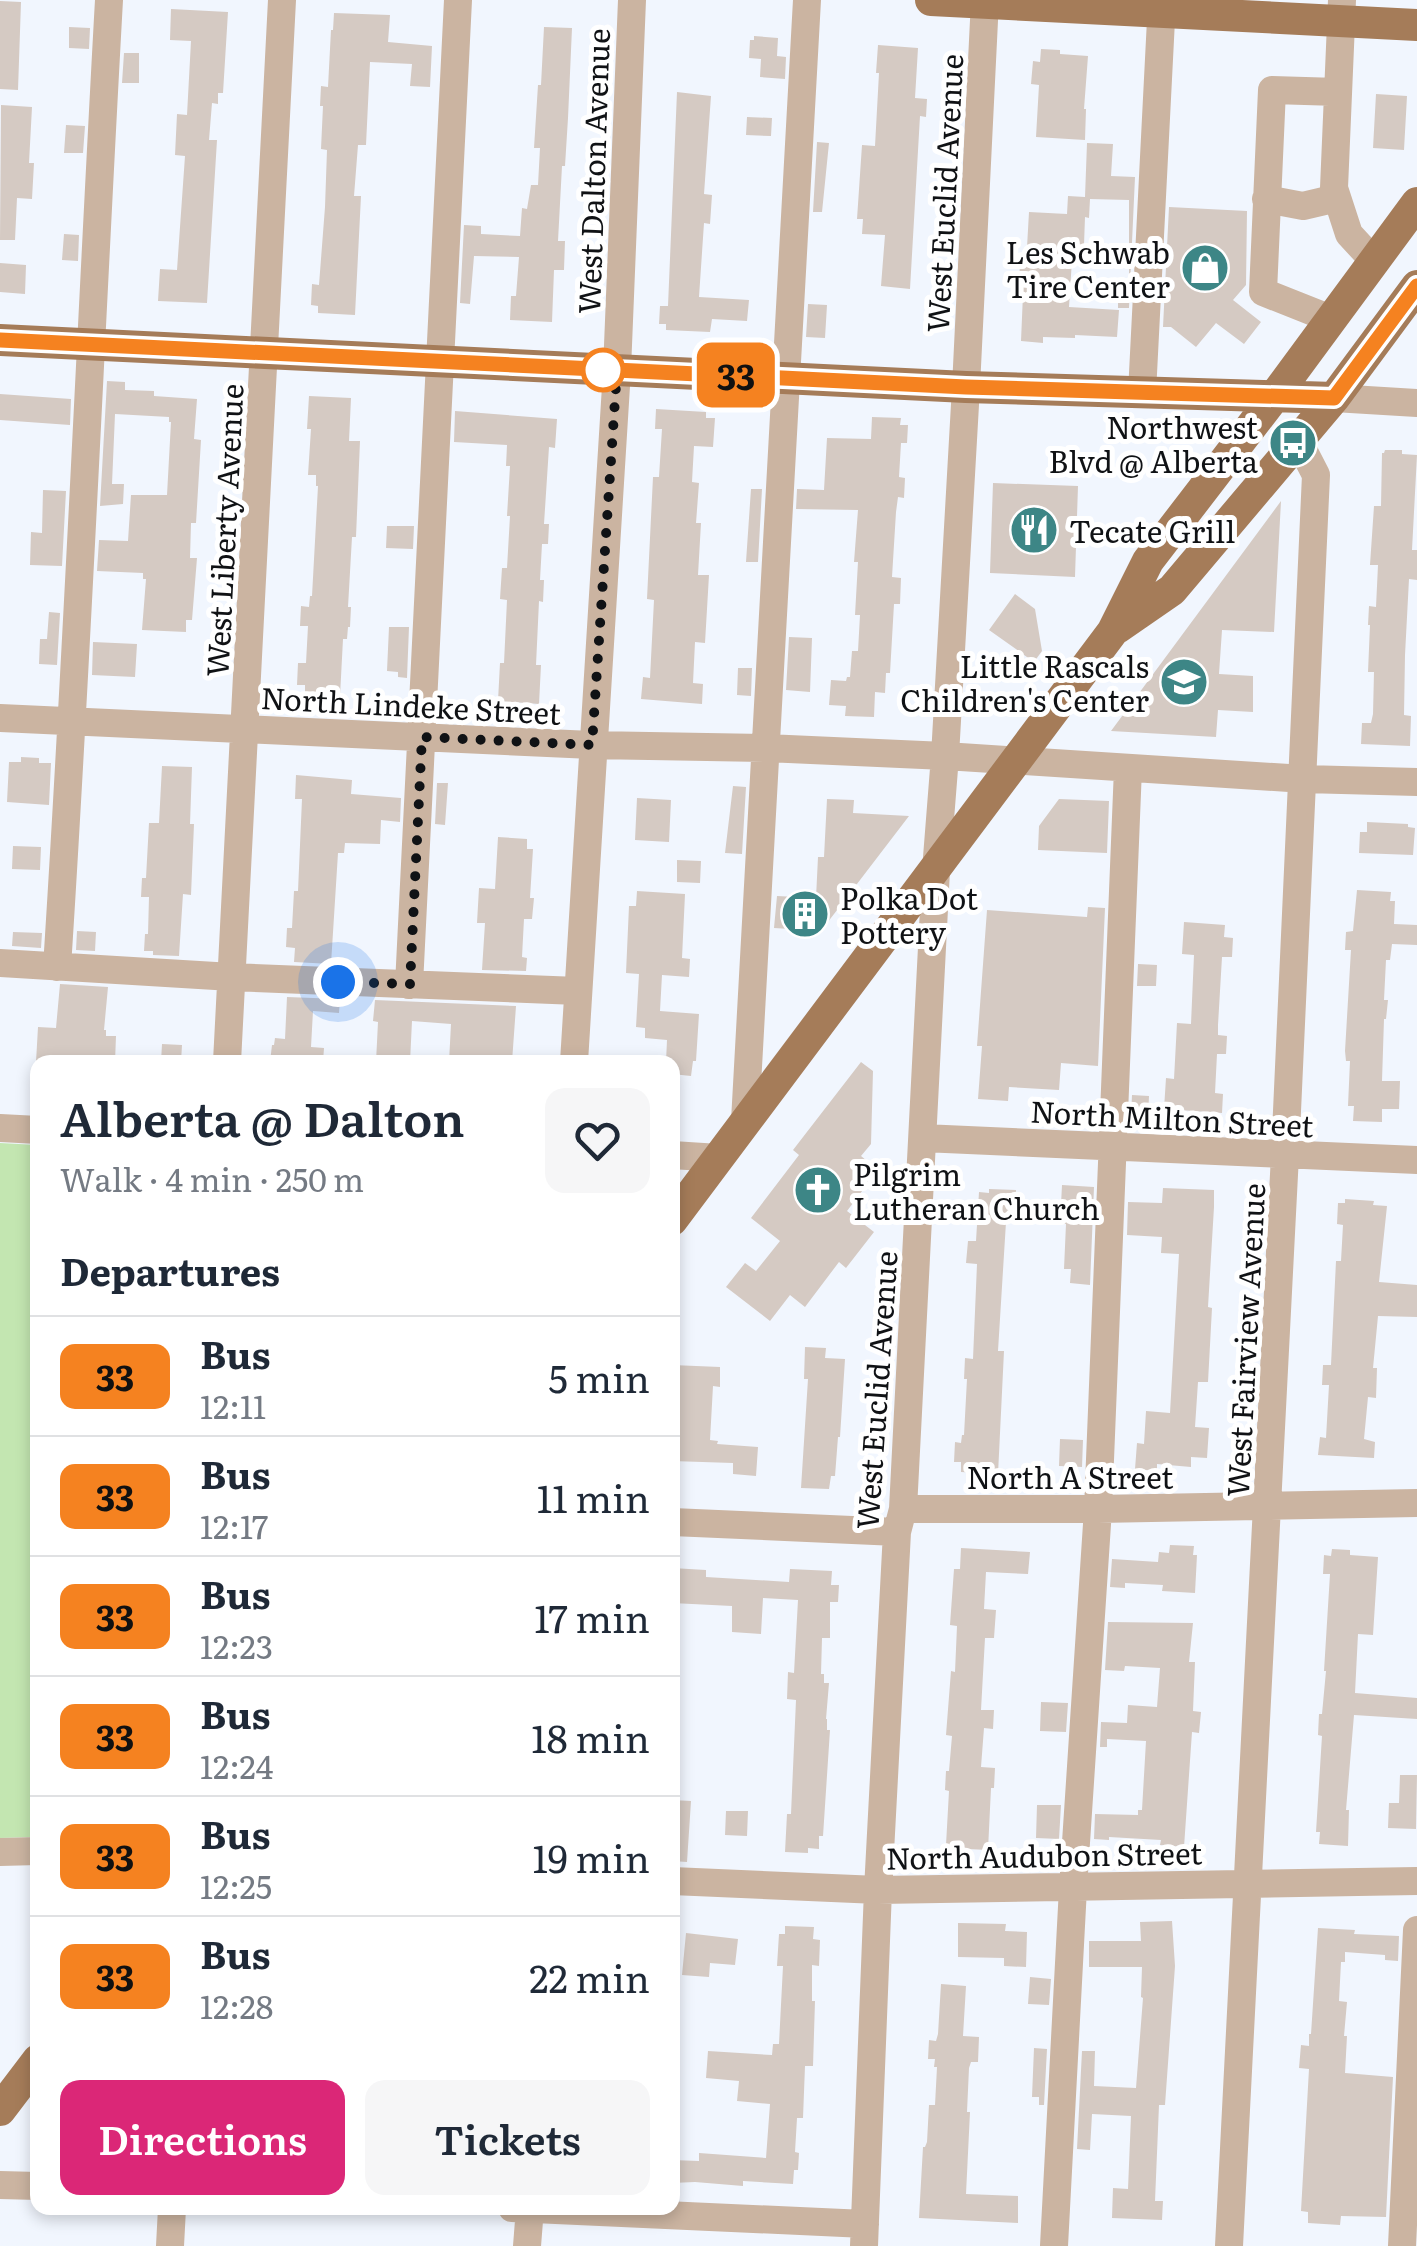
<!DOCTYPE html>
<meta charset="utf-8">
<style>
:root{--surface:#fff;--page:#f6f6f7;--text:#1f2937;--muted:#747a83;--line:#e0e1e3;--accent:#db2777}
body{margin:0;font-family:Literata,serif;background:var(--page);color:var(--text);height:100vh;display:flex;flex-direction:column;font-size:38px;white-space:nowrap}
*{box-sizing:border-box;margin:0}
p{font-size:32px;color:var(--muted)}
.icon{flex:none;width:55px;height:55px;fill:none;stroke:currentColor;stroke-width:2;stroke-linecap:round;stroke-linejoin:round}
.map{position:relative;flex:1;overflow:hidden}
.sheet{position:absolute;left:30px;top:1055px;width:650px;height:1160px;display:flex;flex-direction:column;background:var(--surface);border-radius:20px;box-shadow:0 5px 15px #0003}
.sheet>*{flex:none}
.badge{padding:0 20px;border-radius:15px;font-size:35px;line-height:65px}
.you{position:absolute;width:50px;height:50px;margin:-25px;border:8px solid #fff;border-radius:50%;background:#1a73e8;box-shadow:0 0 0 15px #1a73e833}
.map>.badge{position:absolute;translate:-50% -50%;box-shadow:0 0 0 5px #fff}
h2{padding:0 30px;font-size:38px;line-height:90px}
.round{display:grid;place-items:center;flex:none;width:105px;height:105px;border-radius:20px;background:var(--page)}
.headline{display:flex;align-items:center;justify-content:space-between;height:170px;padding:0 30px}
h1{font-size:48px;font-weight:600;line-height:75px}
.cta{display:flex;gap:20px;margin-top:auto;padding:20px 30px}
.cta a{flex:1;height:115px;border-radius:20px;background:var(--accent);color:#fff;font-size:40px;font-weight:600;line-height:115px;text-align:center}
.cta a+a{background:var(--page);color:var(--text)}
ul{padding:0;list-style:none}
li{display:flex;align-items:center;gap:30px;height:120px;padding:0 30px;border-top:2px solid var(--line)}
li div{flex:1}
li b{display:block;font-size:38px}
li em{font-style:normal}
li .badge{min-width:110px;font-weight:700;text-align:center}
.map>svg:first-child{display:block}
</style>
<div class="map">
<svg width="1417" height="2246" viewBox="0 0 1417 2246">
<rect width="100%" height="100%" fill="#f1f6fe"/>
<path fill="#c3e6b1" d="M0,1143l37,2v692l-37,1z"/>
<path fill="#d5cac3" d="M0,1l21,1 -3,88 -18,-1z
M171,9l57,3 -5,81h-5v11l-6,-1 -3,37h8l-10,163 -49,-2 2,-32 17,1 8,-114 -10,-1 2,-41 10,1 4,-74 -21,-1z
M334,13l56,2 -2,27 44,4 -2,41 -20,-1 2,-22 -42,-2 -4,83h-8l-4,51h7l-6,119 -37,-2v-7l-7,-1 1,-21 7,1 6,-78 2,-57 -6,-1 2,-43h-3l1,-20 7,1 3,-57h2z
M69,27l21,1 -1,21 -20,-1z
M544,27l28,1 -4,90 -3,48h-3l-4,75h7l-1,29h-10l-2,52 -42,-2 1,-24h5l3,-39 -45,-1 -4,48 -10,-1 4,-78 17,1v8l39,2 2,-28 5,1 4,-24h7l2,-37h-6l4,-63h3z
M754,36l24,2 -1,18 9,1 -1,22 -25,-2 1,-18 -12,-1 1,-18h4z
M878,45l40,3 -3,50 12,1 -1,18 -6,-1 -10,173 -29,-3 4,-51 -23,-1 1,-15h-6l5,-74 13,1 4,-73h-3z
M1041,49l19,1v4l28,2 -4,53h2l-1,31 -49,-3 3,-52 -8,-1 2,-23 7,1z
M124,53h15v30h-17z
M677,92l34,4 -7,98 8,1 -2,29 -6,-1 -5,74 50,3 -2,21 -35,-2 -2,13 -44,-2v-6h-7l1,-18h8z
M1376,94l31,2 -3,54 -31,-2z
M1,105l31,2 -3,56h5l-2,36 -15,-1 -2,42h-15z
M747,117l25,1 -1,18 -25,-1z
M66,125l19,1 -2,27h-19z
M817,142l12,1 -7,69h-9z
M1087,143l26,1 -2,32 24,1 -6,131h-11v-23h11v-85l-39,-1 -1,19 -4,-1 -1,28 -11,-1 -4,63 50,3 -2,27 -42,-2v3l-32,-1v6l-22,-2 2,-47 -5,-1 2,-28h6l3,-53 38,2 1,-18 17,1z
M1169,207l78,4 -1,74 -13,15 28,22 -17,22 -28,-21 -20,24 -25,-20h-8z
M64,234l15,1 -1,26 -16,-1z
M0,263l26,2 -1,29 -25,-2z
M808,304l19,1 -2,33 -19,-1z
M107,381l18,1v8l29,1v5l43,3 -3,40 7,1 -5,83h-5l-1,35h7l-5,62h-6v12l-44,-2 4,-51h-3v-6l-46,-2 2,-31 29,1 3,-46h36l4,-73h-2v-5l-54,-3 -3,70h12l-1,20 -23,2z
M0,394l71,5 -1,26 -70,-5z
M309,396l42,2 -2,43h11l-4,96h-4l-4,70h3l-1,20h-2l-1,12h-4l-3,57 -35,-2v-9h-8l1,-22h8l2,-37h-8l1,-20 8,1 1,-11h2l6,-110h-2v-11h-8l3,-46h-4z
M656,409l50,3v6h9l-2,29 -19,-1 -2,36 7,1 -3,40h5l-3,52h11l-4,68 -10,-1 -2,41 10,1 -1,20 -61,-5 2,-22 7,1 4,-78 -7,-1 6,-122h6l3,-48h-7z
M455,411l102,8 -2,29 -6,-1 -5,77h5l-1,20h-6l-2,36h4l-1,22 -4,-1 -3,64h5l-2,39 -41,-3 2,-38h4l3,-63 -7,-1 2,-31h5l3,-52h-3l3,-50h-4l1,-21 -53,-3z
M872,417l29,1 -1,7h8l-1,18h-6l-2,34 6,1 -1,20 -6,-1 -2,15 -4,65 9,1 -1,26h-6l-4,69h-4l-1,20 -10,-1 -1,25 -29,-1 1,-10 -17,-1 2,-25 15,1 1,-4h3l2,-26h6l2,-36h-5l3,-53h-4l4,-52 -62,-1 1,-20 27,1 3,-52 44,1z
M1385,450h17v4l15,1 -5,95h5v30l-8,-1 -4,76 -1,60 7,1 -1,30 -49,-2 1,-21h9l2,-9 1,-42h-6l2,-47h-2l1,-19 7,1 2,-42h-8l4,-59h7l1,-53h2z
M993,483l85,3 -3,91 -85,-4z
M751,489h11l-4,73h-12z
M43,490l23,1 -4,75 -32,-1 1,-33 11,1z
M1281,501l-7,131 -52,-2 -3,44 34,2v36l-35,-2 -2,27 -105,-6z
M387,526h27l-1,23 -27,-1z
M1015,594l20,15 7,42 -8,11 -45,-32z
M49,612l11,1 -3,52 -18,-1 1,-25h7z
M389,627h20l-2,51 -9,-1v-5l-11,-1z
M789,637l23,1 -2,54 -24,-2z
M93,642l44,2 -2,33 -43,-2z
M738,668h14l-1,28 -14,-1z
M21,757l18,1v5h12l-2,42 -42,-3 2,-40h12z
M162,766l30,1 -2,57h4l-3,71 -8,-1 -4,62 -26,-1v-4h-9l1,-17h3l1,-37h-8l1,-19h4l3,-55h10z
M296,775l56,5 -1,14 50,4 -1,24 -19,-2 -1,24 -35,-1 -1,10h-6l-7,111 -37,-2 1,-14 -9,-1 1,-19h5l2,-37h4l4,-92h-7z
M437,783h11l-3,42 -10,-1z
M733,786l13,1 -4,67 -17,-1z
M637,798l34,2 -2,42 -34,-2z
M827,799l27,1 -1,13 56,3 -88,115 -47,-3 3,-32 39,2 2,-41h6z
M1059,799l50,2 -2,52 -69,-3 1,-24z
M1367,822l41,2v3l7,1 -2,27 -54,-2 1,-21h7z
M498,837l29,2v10h6l-3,49h4l-2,21h-8l-2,38 5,1 -1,13 -44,-1 3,-47h-8l2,-35 16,1z
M13,846l28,1 -1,23 -28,-1z
M677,860l24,1 -1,22 -23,-1z
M1357,890l34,2 -1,9h5l-1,23 23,1v20l-25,-1 -2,16h-4l-2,40h4l-2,19h-2l-2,62h18l-1,28h-17v13l-29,-1 1,-15h-6l2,-45h-4l-1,-10 6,-101h-6l1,-18 7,-1z
M637,891l48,3 -3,64 8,1 -1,18 -27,-2 -2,36 39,3 -3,47h-3l-2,15 -19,-2v-12h-6l1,-22 -22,-2v-10l-9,-1 3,-53 -13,-1 3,-67h7z
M1088,907l17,1 -7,158 -37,-3 -2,27 -50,-3 -1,14 -30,-2 4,-53h-5l10,-136 100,7z
M1184,922l41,3 -1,12 9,1 -1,19h-10l-4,68v10l9,1 -1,18h-9l-2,39 8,1 -1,19 -58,-4 2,-31 8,1 3,-56 14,1 3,-69 -12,-1z
M77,931l19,1 -1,19 -19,-1z
M13,932l29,1 -1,15 -29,-2z
M1138,964l19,1 -1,21h-19z
M60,984l48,3 -4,43h2v6h10l-1,26h-79l2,-35 18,1z
M287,997l53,2 -1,14 -26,-2 -2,36 13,1 -1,14h-53l2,-17h2l1,-7 10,1z
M375,1000l141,6 -4,56h-63l2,-38 -39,-3 -2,41h-34l2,-40 -5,-1z
M162,1044l20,1 -1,17h-20z
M861,1062l12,9 -2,73 -10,12 17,14 -31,41 27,21 -28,36 -7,-6 -34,45 -15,-12 -20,26 -44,-34 19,-24 11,8 24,-30 -29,-23 48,-63 -6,-5z
M1132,1095l17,1 -1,21h-17z
M1062,1185l32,2 -4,98 -20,-2 1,-14h-7l2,-45h-6z
M1163,1188l51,2v17l-6,100 4,1 -4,74h-10l-3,45 14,1 -2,30 -16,-1v10l-34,-3v7l-22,-2 2,-26 7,1 2,-33 24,2 9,-159 -18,-1 1,-16 -35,-2 1,-33 34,1z
M989,1189l27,1 -2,32h-8l-8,129h6l-6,123 -37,-2v-10h-7l1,-20 6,1 1,-8h2l3,-56h-3l1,-21 8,1 4,-95 -11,-1 2,-22h8l3,-49 10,1z
M1345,1199l29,2 -1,4 14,1 -8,76 38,3v32l-39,-1 -5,52h4l-1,30 -8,-1 -4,42 11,3 -1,16 -56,-3 2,-18 6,1 3,-53h-7l1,-20h8l5,-104h5l2,-36 -6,-1 1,-21h7z
M805,1347l21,1 -1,10 20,1 -5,78h-2l-3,39h-4l-2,13 -28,-1 7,-109h-4z
M672,1365l48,2v20l-7,-1 -3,54 8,1 -1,3 41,3 -2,29 -23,-2v-11l-61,-2z
M1060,1439l23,1 -1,27 -23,-1z
M1170,1545l24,1 -1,9h4l-2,38 -33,-2 1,-6 -38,-2v5l-15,-1 2,-28 46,3 1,-10 10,1z
M961,1548l69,4 -2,22 -42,-2 -2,37 12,1 -2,28h-9l-4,72h13l-1,19 -9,-1 -3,39 14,1 -1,20h-3l-3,62 -41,-2 -1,-3 3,-54 -4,-1 1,-19h3l3,-35 -6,-1 5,-64 4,1 2,-46 -7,-1 4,-56h6z
M1332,1549l18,1v5l28,2 -5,78 -15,-1 -3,59 62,5v21l-63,-4 -8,95h3l-1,36 -29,-2 1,-12h-4l6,-96 -4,-1 1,-21h3l4,-43h-2l6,-97h-7l1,-19 7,1z
M672,1568l34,2v7l83,5 1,-13 42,2 -1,14h8l-1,17h-8v36h-8l-1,36h3v9h5l-3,36h1v11h3l-7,106h-4v13l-11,-1v5l-23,-1 2,-38h4l5,-114 -9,-1 1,-27 6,1 4,-73 -35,-2 -2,36 -29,-2v-26l-60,-3z
M1108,1622l85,1 -4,39h6l-2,49 8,1 -2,21 -7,-1 -8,115 -24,-2 1,-5 -52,-3v3l-15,-1 1,-25 43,1v-5h4l4,-69 -39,-2v8h-7l1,-25 26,1 1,-18 29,2 3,-39 -35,-2 -1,5 -19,-1z
M1041,1702l27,1 -2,29 -26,-1z
M1400,1775h17l-1,54 -28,-1 1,-25h10z
M672,1800l19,1 -4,61 -15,-1z
M1037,1805h24l-2,34 -23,-1z
M726,1811h22l-1,25 -22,-1z
M1172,1921l3,45 -10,139h-6l-4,96h8l-1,19 -50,-2 1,-30 15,1 3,-73 -39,-2 -2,36 -13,-1 5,-98h13l-1,35 42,2 7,-90 -2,-1 1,-30h-53v-26h52l-1,-19z
M958,1923l48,1 -1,7 22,1 -1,35 -22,-1v-8l-46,-1z
M785,1926l29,1 -1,12 7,1 -1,26 -7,-1v36h3l-2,65h-8l-2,52h-6l-2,34 4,1 -1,17h-4l-1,14 -50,-3v5l-48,-4 -23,1v-23l27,1v-8l67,5 4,-54 -33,-3 2,-20 -33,-3 2,-27 64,4 1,-11h6l4,-78h-6l2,-32h6z
M1318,1928l37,2 -1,4 45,2 -1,25 -13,-1v-5l-40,-3v10h-4l-2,39 8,1 -3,34h3l-2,37 48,4 -7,140 -45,-1 -1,9 -32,-2v-11l-7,-1 8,-142 -10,-1 2,-23 8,1v-12h2z
M686,1933l52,6 -3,26 -25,-2 -1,14 -27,-2z
M1030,1977l21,2 -2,26 -21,-1z
M941,1984l25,2 -3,50 16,1 -1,25h-7l-2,6 -2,44h3l-4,82 52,2v27l-99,-5 4,-71h2l2,-5 2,-37h6l2,-38h-3l1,-8h-7l1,-19 7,1 2,-7z
M1034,2048l13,1 -3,56h-5v-8h-7z"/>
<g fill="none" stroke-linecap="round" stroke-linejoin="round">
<path stroke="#cbb4a1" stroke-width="28" d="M1342,0l-8,188 15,46 24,26
M1266,199l37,7 34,-8
M1331,319l-68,-27 9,-202 66,2
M1142,393l20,-393
M1334,398l83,5
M0,718l592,27 174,3 179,8 359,23 113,3
M0,963l232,14 346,14
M57,967c21,-322 34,-645 52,-967
M409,985l49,-985
M227,1062l55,-1062
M574,1062l43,-692 15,-370
M745,1121l62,-1121
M0,1128l38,2
M923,1138l494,22
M672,1155l47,3
M903,1509h195l319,-6
M672,1522l225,10
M0,1852l38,-1
M672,1881l206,9 539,-9
M0,2185l38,1
M512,2208l353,16
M170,2246l2,-38
M527,2246l3,-38
M864,2246l14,-356 19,-358 6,-23 33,-639 9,-114 21,-369 19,-387
M1054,2246l19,-358 25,-379 30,-741
M1229,2246l56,-1091 31,-680 -18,-35
M1402,2246l15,-316"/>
<path stroke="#a57c59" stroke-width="32" d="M931,0l486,25
M0,340l966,47 368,11
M1117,628l55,-38 162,-192 83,-112
M672,1220l441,-589 35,-70 126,-164 143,-194
M0,2110l38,-50"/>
</g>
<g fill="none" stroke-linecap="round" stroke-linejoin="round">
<g stroke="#fff" stroke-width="22">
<path id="line" d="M0,340l966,47 368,11 83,-112"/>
</g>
<use href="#line" stroke="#f58220" stroke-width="15"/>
<path stroke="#101215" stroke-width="10" stroke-dasharray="0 18" d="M338,982l72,2 12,-247 170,8 25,-375h-14"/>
</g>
<defs>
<g id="shop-disc" transform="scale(2.5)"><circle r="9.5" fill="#3d8686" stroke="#fff"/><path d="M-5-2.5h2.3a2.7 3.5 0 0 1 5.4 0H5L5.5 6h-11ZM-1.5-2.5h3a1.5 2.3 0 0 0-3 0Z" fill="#fff"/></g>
<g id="bus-disc" transform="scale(2.5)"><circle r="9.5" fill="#3d8686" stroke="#fff"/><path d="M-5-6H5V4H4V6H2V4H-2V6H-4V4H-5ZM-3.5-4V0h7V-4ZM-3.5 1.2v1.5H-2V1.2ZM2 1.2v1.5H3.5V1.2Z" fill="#fff"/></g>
<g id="restaurant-disc" transform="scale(2.5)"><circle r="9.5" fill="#3d8686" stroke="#fff"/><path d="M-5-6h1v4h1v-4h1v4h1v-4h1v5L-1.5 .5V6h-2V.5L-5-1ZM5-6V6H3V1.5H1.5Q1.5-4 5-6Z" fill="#fff"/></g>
<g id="school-disc" transform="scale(2.5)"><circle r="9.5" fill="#3d8686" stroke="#fff"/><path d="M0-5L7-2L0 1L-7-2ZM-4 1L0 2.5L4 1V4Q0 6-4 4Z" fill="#fff"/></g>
<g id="building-disc" transform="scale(2.5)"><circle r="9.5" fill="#3d8686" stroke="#fff"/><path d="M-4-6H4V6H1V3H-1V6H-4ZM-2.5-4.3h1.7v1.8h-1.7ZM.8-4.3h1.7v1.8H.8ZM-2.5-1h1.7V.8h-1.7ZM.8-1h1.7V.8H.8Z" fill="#fff"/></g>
<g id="church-disc" transform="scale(2.5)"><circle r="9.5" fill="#3d8686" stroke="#fff"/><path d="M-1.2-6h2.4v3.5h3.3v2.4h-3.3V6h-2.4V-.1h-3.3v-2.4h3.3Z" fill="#fff"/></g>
</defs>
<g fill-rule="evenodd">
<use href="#shop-disc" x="1205" y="268"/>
<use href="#bus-disc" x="1293" y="443"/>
<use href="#restaurant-disc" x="1034" y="530"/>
<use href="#school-disc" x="1184" y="682"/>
<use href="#building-disc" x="805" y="914"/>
<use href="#church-disc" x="818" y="1190"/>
</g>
<circle fill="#fff" stroke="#f58220" stroke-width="5" cx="603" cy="370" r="20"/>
<g text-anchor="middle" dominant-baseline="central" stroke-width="10" stroke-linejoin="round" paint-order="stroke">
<g font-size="30" fill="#101215" stroke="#fff">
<text transform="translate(592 171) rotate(-88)">West Dalton Avenue</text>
<text transform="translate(943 193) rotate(-87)">West Euclid Avenue</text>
<text transform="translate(223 530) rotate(-87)">West Liberty Avenue</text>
<text transform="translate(411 704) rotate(3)">North Lindeke Street</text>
<text transform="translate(1172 1117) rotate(3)">North Milton Street</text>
<text transform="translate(1244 1340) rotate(-87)">West Fairview Avenue</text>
<text transform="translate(875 1390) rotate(-86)">West Euclid Avenue</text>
<text x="1070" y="1476">North A Street</text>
<text transform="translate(1044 1854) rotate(-1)">North Audubon Street</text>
</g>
<g font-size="30" fill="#101215" stroke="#fff" text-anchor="end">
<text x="1170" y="251">Les Schwab<tspan x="1170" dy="34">Tire Center</tspan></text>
<text x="1258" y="426">Northwest<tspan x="1258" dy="34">Blvd @ Alberta</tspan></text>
<text x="1069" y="530" text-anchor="start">Tecate Grill</text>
<text x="1149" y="665">Little Rascals<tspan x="1149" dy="34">Children's Center</tspan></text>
<text x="840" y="897" text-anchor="start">Polka Dot<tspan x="840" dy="34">Pottery</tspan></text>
<text x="853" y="1173" text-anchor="start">Pilgrim<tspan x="853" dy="34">Lutheran Church</tspan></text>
</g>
</g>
</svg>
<div class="you" style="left:338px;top:982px"></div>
<b class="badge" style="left:736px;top:375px;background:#f58220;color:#111">33</b>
<section class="sheet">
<div class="headline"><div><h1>Alberta @ Dalton</h1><p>Walk · 4 min · 250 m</p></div><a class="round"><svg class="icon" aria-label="heart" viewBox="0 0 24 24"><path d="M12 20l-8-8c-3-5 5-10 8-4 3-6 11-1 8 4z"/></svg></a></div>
<h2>Departures</h2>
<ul>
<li><span class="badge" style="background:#f58220;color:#111">33</span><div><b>Bus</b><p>12:11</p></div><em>5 min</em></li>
<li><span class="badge" style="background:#f58220;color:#111">33</span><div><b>Bus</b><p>12:17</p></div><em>11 min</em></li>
<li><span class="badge" style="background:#f58220;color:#111">33</span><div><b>Bus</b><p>12:23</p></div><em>17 min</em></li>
<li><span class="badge" style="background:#f58220;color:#111">33</span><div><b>Bus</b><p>12:24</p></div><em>18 min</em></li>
<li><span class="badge" style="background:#f58220;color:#111">33</span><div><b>Bus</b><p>12:25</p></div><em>19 min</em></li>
<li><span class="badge" style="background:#f58220;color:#111">33</span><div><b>Bus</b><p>12:28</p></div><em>22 min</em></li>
</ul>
<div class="cta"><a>Directions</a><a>Tickets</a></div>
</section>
</div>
